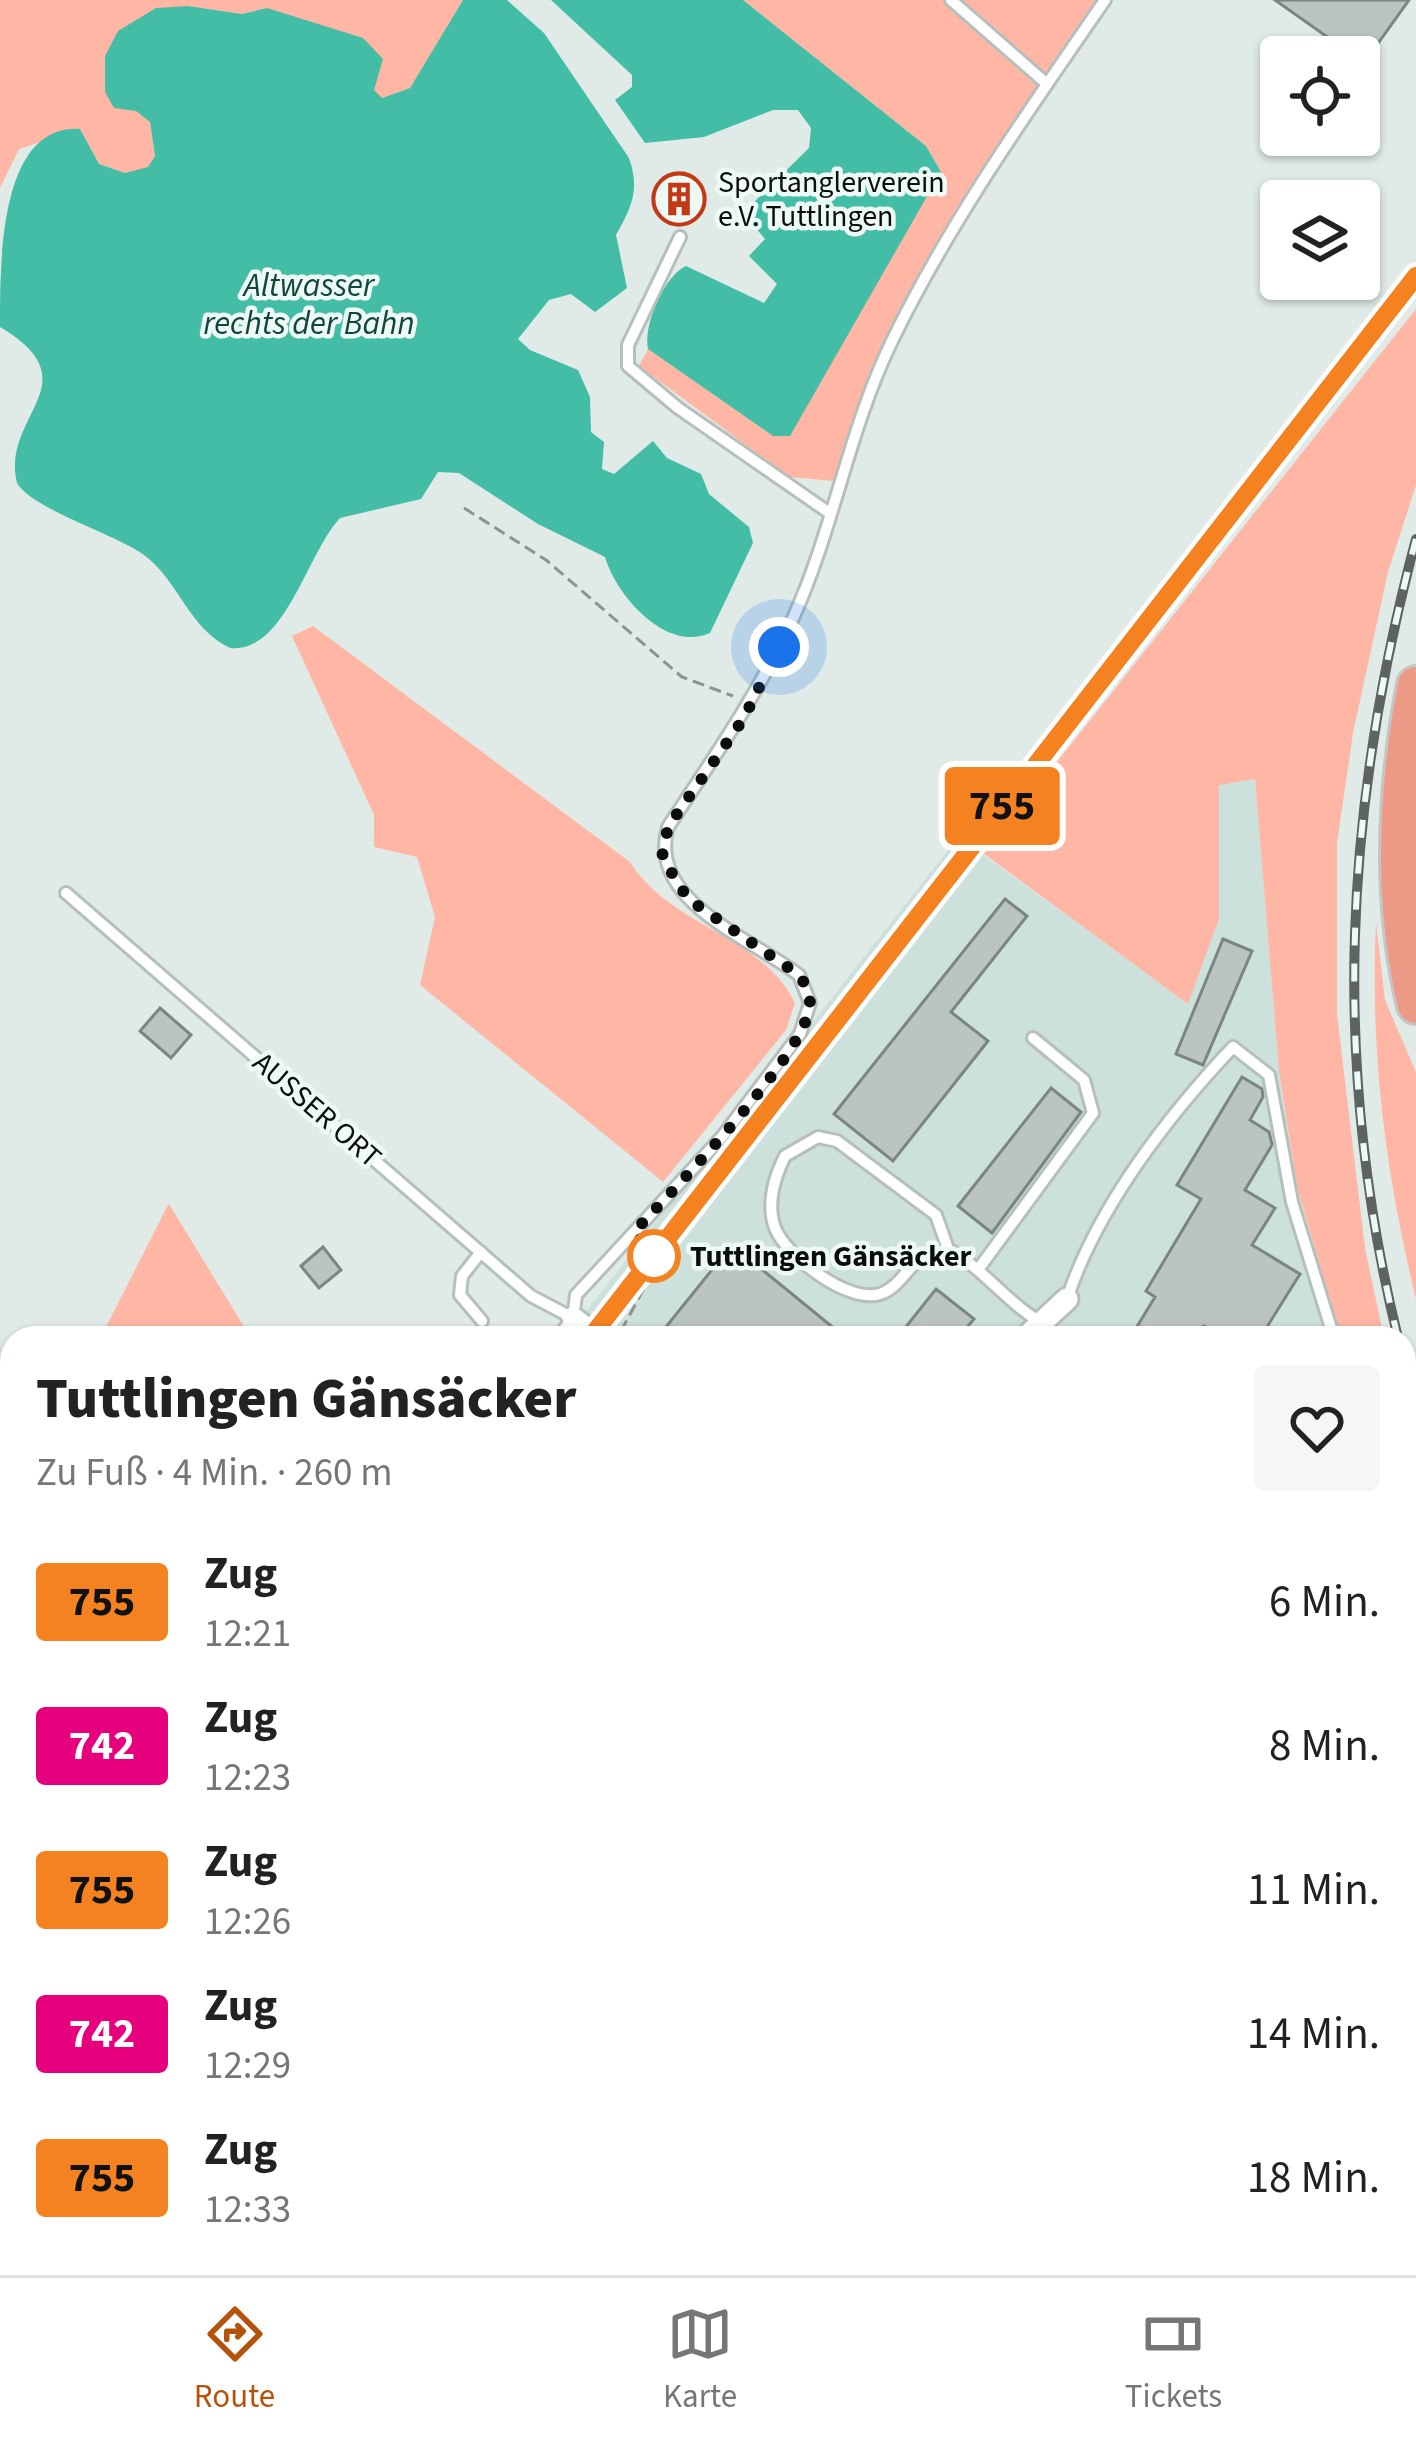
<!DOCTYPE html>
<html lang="de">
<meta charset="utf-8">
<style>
:root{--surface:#fff;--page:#f6f6f6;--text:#222;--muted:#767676;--line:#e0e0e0;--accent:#b45309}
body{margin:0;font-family:"Source Sans 3",sans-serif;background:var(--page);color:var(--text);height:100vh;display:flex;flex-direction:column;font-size:45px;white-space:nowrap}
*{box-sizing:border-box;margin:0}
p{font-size:39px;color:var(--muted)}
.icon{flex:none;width:66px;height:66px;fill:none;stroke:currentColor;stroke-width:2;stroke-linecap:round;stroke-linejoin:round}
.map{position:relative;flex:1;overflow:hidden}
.side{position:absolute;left:0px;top:1326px;width:1416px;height:951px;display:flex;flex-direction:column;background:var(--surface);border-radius:36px 36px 0 0;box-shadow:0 3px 9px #0004}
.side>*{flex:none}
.badge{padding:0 24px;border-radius:9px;font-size:42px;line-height:78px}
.fabs{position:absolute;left:1260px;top:36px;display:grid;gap:24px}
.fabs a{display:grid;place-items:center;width:120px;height:120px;border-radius:12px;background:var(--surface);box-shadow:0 3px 9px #0004;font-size:60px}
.you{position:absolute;width:60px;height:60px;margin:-30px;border:9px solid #fff;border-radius:50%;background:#1a73e8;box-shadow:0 0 0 18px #1a73e833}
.map>.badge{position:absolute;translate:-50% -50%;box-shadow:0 0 0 6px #fff}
.round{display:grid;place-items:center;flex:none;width:126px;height:126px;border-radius:12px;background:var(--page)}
.headline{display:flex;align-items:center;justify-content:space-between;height:204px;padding:0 36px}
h1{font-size:57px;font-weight:800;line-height:90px}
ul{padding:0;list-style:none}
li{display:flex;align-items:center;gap:36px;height:144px;padding:0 36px}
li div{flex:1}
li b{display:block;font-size:45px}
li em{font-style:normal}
li .badge{min-width:132px;font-weight:700;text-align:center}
.tab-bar{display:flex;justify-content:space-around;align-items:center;height:168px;border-top:3px solid var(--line);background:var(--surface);font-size:33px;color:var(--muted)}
.tab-bar a{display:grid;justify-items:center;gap:6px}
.tab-bar .current{color:var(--accent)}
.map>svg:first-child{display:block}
</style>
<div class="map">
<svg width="1416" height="2275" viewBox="0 0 1416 2275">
<rect width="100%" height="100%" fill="#e0ebe8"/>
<path fill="#cde1dc" d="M1255,779l24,292 18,116 43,151h-775l393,-501 230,166 31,-84 -1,-135z
M1404,1595l12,25v655h-437l5,-10h420z
M194,2265h665l-8,10h-655z"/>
<path fill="#ffb6a4" d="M0,0h463l-53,88 -28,10 -115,-90 -25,6 -54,-8 -52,105 14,11 5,34 -7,12 -23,5 -26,-9 -19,-35 -61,20 -19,39z
M743,0h356c-110,157 -210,295 -265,481l-45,-4 -150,-111 9,-17 125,87 168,-264 -15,-26z
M1416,309v176l-28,87 -35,161 -16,110v171l28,234 19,90h-43l-44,-151 -18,-116 -24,-292 -36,6v134l-31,85 -204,-150z
M313,626l317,236c39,64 132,73 165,141l-9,27 -123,152 -243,-197 15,-68 -18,-60 -43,-10v-32l-82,-179z
M1376,923l9,77 31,72v227c-31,-128 -46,-245 -40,-376z
M169,1203v1l82,134h-157l12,-11z
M12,1413v390l-12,-31v-348z"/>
<path fill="#43bda5" d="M463,0h44l37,33 85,125c11,32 3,48 -13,77l11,53 -32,24 -24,-18 -22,6 -31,39 12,11 48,20 12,27 1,35 13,10 -2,27 12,5 39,-33 14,17 34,16 8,20 40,33 4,16 -43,90c-44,20 -94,-38 -105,-76l-67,-33 -79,-51 -21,-1 -17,27 -81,19c-33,35 -55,136 -110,130 -41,-19 -51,-67 -86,-93 -29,-21 -112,-46 -127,-72 -17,-68 77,-100 -17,-156 0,-69 0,-203 80,-198l19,35 26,9 23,-6 7,-11 -5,-34 -14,-11 -22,-3 -9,-16v-36l13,-25 38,-23 32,-2 54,8 25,-6 96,30 20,21 -9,31 8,8 28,-10z
M551,0h192l183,146 15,26 -151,264h-17l-125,-87c-5,-24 16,-73 38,-83l78,37 13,-19 -28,-28 16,-17 -22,-26 66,-65 2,-20 -13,-18h-25l-69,27 -59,6 -30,-43 17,-13v-12z"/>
<path fill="#bac5c2" stroke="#7b8582" stroke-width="3" d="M1275,0h134l-45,63z
M684,173l14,11 -6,6 6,5 -20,23 -19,-15z
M1005,899l22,17 -76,96 37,29 -95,120 -59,-47z
M1223,939l29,12 -49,114 -27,-11z
M160,1008l31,27 -20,23 -31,-27z
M1242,1077l20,12 1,8 -13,23 19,12 3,13 -27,45 30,18 -23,37 48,29 -40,64h-36l-20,-12 -7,12h-67l25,-41 -9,-6 55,-92 -24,-14z
M1051,1088l30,24 -89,121 -34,-27z
M732,1245l114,93h-189z
M323,1247l18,23 -22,18 -18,-22z
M936,1289l38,30 -16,19h-61z"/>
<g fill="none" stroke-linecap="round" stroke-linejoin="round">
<g stroke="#b5c0bd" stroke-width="16">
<path id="lane" d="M951,0l96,84
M680,237l-52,108v21l50,42 153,106
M66,893l465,403 42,22
M948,1249l-12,-34 -99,-74 -19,-4 -33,19c-11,22 -19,47 -10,72 11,28 73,76 105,66 19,-6 26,-26 42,-36 7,-4 18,-6 26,-9 36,20 58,53 94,74
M481,1252l-19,24 -2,19 22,26
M980,1267l113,-154 -9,-33 -51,-42
M1067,1299c30,-91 100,-182 166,-252l36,28 23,127 42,136
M573,1318l3,-23 145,-157 79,-104 10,-31 -11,-28c-48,-37 -153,-74 -131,-148 46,-70 91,-134 126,-211 40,-89 55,-187 98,-275 58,-120 138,-232 213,-341
M557,1338l16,-20
M1404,1783l12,24
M1404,1860l12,-6
M715,2265l13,10
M449,2275l8,-10
M534,2275l9,-10"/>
</g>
<g stroke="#b5c0bd" stroke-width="27">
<path id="street" d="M573,1318l26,20
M1025,1338l42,-39
M1404,2165l12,-9
M865,2265l15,10
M1298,2275l9,-10"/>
</g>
<g stroke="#c4c5c5" stroke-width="42">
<path id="primary" d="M1416,685c-20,105 -25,216 0,320
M1404,1409l12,-15
M919,2275l7,-10"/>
</g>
<path stroke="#8c9492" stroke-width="3" stroke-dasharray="12 6" stroke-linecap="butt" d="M464,508l82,52 136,117 51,19
M621,1331l26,-48
M1404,1479l10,-2
M0,1756l12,25
M0,2027l12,3
M0,2171l12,-19
M184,2265l2,10
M969,2275l6,-10"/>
<use href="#lane" stroke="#fff" stroke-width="10"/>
<use href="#street" stroke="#fff" stroke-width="21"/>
<use href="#primary" stroke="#ec9a86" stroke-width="36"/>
<g stroke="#5d6361" stroke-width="10">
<path id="rail" d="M590,1338l826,-1062
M1398,1338c-67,-274 -54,-528 18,-799
M1404,1362l12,43
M0,2099l12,-16"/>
</g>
<use href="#rail" stroke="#edf9f5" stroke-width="6" stroke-dasharray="18" stroke-linecap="butt"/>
</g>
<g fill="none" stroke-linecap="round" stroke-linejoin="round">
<g stroke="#fff" stroke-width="27">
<path id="line" d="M590,1338l826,-1062"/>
</g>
<use href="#line" stroke="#f58220" stroke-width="18"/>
<path stroke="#0b0e0d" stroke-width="12" stroke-dasharray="0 21.6" d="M654,1256l-20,-24c40,-43 165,-171 175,-222 3,-14 -2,-23 -10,-35l-111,-76 -26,-42 6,-30 76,-109 35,-71"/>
</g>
<defs>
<g id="building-ring" transform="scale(2.7)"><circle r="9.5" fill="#edf9f5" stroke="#c33916" stroke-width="1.5"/><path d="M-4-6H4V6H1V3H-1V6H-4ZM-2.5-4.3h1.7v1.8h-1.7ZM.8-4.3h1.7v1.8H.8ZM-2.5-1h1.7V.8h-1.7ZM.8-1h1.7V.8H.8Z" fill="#c33916"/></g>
</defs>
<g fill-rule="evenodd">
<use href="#building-ring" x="679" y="199"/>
</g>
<circle fill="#fff" stroke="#f58220" stroke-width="6" cx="654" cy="1256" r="24"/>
<g text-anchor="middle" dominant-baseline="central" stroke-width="9" stroke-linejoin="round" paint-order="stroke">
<g font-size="30" fill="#0b0e0d" stroke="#edf9f5" text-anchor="start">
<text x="718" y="182">Sportanglerverein<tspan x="718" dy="34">e.V. Tuttlingen</tspan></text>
</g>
<g font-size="30" fill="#0b0e0d" stroke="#edf9f5">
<text transform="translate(317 1110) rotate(41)">AUSSER ORT</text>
</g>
<g font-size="30" font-weight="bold" fill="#0b0e0d" stroke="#edf9f5" text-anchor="start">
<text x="690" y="1256">Tuttlingen Gänsäcker</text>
</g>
<g font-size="33" font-style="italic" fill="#11463c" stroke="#edf9f5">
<text x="309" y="285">Altwasser<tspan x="309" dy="38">rechts der Bahn</tspan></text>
</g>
</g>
</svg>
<div class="fabs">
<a><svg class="icon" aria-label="locate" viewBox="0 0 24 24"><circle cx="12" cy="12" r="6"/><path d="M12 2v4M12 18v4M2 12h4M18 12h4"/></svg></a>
<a><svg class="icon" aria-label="layers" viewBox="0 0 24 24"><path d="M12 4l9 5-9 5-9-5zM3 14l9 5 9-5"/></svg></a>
</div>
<div class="you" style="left:779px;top:647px"></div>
<b class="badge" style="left:1002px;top:806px;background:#f58220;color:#111">755</b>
<section class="side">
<div class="headline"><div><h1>Tuttlingen Gänsäcker</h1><p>Zu Fuß · 4 Min. · 260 m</p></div><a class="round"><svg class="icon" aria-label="heart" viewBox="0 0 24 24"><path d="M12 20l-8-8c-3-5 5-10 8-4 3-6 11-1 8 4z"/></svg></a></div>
<ul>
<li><span class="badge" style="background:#f58220;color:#111">755</span><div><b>Zug</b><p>12:21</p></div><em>6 Min.</em></li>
<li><span class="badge" style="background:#e6007e;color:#fff">742</span><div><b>Zug</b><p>12:23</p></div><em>8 Min.</em></li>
<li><span class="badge" style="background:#f58220;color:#111">755</span><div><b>Zug</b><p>12:26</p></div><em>11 Min.</em></li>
<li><span class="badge" style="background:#e6007e;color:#fff">742</span><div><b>Zug</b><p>12:29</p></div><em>14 Min.</em></li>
<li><span class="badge" style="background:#f58220;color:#111">755</span><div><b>Zug</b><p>12:33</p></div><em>18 Min.</em></li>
</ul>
</section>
</div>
<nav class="tab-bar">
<a class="current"><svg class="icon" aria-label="directions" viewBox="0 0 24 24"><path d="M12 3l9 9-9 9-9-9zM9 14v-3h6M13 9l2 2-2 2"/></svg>Route</a>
<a><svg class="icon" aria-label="map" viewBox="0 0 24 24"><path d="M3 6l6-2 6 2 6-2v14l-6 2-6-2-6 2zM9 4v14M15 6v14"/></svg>Karte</a>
<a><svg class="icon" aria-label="tickets" viewBox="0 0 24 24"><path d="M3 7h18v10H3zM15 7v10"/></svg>Tickets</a>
</nav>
